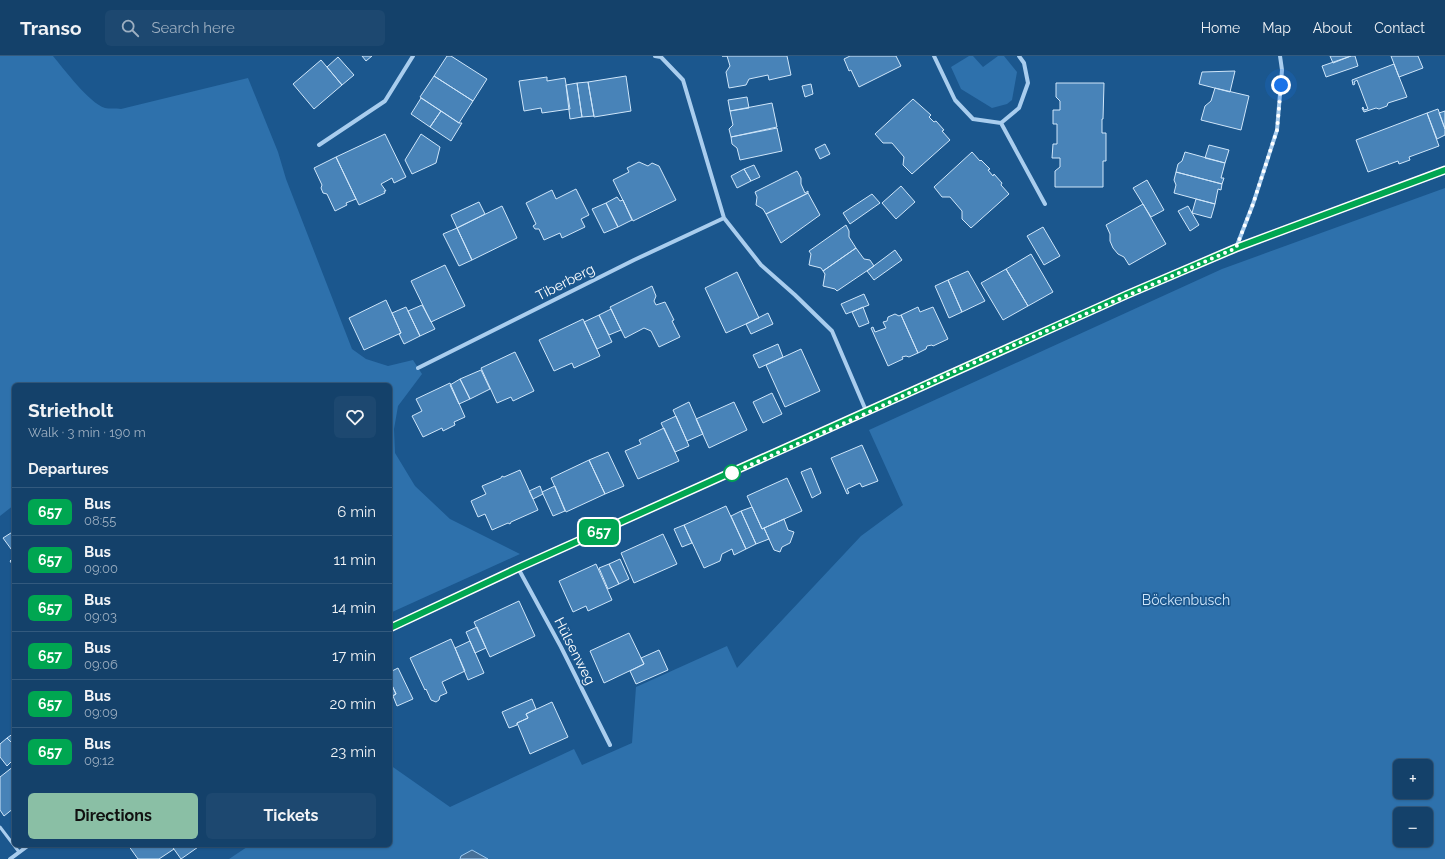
<!DOCTYPE html>
<meta charset="utf-8">
<style>
:root{--surface:#14416a;--page:#1d4870;--text:#f1f3f6;--muted:#9dafc1;--line:#335a7e;--accent:#8abfa5}
body{margin:0;font-family:Raleway,sans-serif;background:var(--page);color:var(--text);height:100vh;display:flex;flex-direction:column;font-size:15px;white-space:nowrap}
*{box-sizing:border-box;margin:0}
p{font-size:13px;color:var(--muted)}
.icon{flex:none;width:22px;height:22px;fill:none;stroke:currentColor;stroke-width:2;stroke-linecap:round;stroke-linejoin:round}
.map{position:relative;flex:1;overflow:hidden}
.drawer{position:absolute;left:12px;top:327px;width:380px;height:464px;display:flex;flex-direction:column;background:var(--surface);border-radius:6px;box-shadow:0 1px 3px #0004,0 0 0 1px var(--line)}
.drawer>*{flex:none}
.badge{padding:0 8px;border-radius:6px;font-size:14px;line-height:26px}
.tools{position:absolute;left:1393px;top:703px;display:grid;gap:8px}
.tools a{display:grid;place-items:center;width:40px;height:40px;border-radius:6px;background:var(--surface);box-shadow:0 1px 3px #0004,0 0 0 1px var(--line);font-size:20px}
.you{position:absolute;width:20px;height:20px;margin:-10px;border:3px solid #fff;border-radius:50%;background:#1a73e8;box-shadow:0 0 0 6px #1a73e833}
.map>.badge{position:absolute;translate:-50% -50%;box-shadow:0 0 0 2px #fff}
h2{padding:0 16px;font-size:15px;line-height:36px}
.round{display:grid;place-items:center;flex:none;width:42px;height:42px;border-radius:6px;background:var(--page)}
.head{display:flex;align-items:center;justify-content:space-between;height:68px;padding:0 16px}
h1{font-size:19px;font-weight:700;line-height:30px}
.button{display:flex;gap:8px;margin-top:auto;padding:8px 16px}
.button a{flex:1;height:46px;border-radius:6px;background:var(--accent);color:#111;font-size:16px;font-weight:700;line-height:46px;text-align:center}
.button a+a{background:var(--page);color:var(--text)}
ul{padding:0;list-style:none}
li{display:flex;align-items:center;gap:12px;height:48px;padding:0 16px;border-top:1px solid var(--line)}
li div{flex:1}
li b{display:block;font-size:15px}
li em{font-style:normal}
li .badge{min-width:44px;font-weight:700;text-align:center}
header{display:flex;align-items:center;gap:24px;box-sizing:border-box;height:56px;padding:0 20px;background:var(--surface);border-bottom:1px solid var(--line)}
header strong{font-size:19px}
nav{display:flex;gap:22px;margin-inline-start:auto;font-size:14px}
.search{width:280px;height:36px;background:var(--page);display:flex;align-items:center;gap:10px;box-sizing:border-box;padding:0 14px;border-radius:6px;color:var(--muted);font-size:15px}
.map>svg:first-child{display:block}
</style>
<header>
<strong>Transo</strong>
<div class="search"><svg class="icon" aria-label="search" viewBox="0 0 24 24"><circle cx="10" cy="10" r="6"/><path d="M15 15l6 6"/></svg>Search here</div>
<nav><a>Home</a><a>Map</a><a>About</a><a>Contact</a></nav>
</header>
<div class="map">
<svg width="1445" height="803" viewBox="0 0 1445 803">
<rect width="100%" height="100%" fill="#1b578e"/>
<path fill="#2e71ac" fill-rule="evenodd" d="M0,0h53c11,13 36,47 52,52 4,1 11,0 16,1l127,-31 30,74 8,27 66,170 14,10 22,7 25,-6 9,14 -24,32 -4,23 1,24 20,33 35,33 70,35 -130,59v-228h-376v120l-14,11z
M969,0h4l10,11 15,-11h6l13,16 -5,28 -5,4 -15,4 -31,-19 -10,-22z
M1445,132v671h-1216l21,-14h140v-80l60,42 124,-58 8,16 50,-22 4,-56 91,-41 10,22 124,-132 42,-31 -34,-75 353,-161zM1400,710h26v26h-26zM1400,758h26v26h-26z"/>
<path fill="#467098" stroke="#9cc9f0" d="M472,794l16,9h-28l1,-3z"/>
<path fill="#4883b8" stroke="#cfe6fa" d="M362,0h10l-6,5z
M447,0h4l36,23 -14,22 -39,-25z
M722,0h65l4,19 -22,5 -1,-5 -19,4 -3,6 -17,3 -3,-16 4,-6 -3,-10z
M850,0h46l5,10 -42,21 -8,-17 -2,1 -5,-12z
M1330,0h21l-18,7z
M1351,0h4l3,10 -32,11 -4,-11z
M1391,0h27l5,12 -24,9z
M338,1l16,18 -12,10 -15,-18z
M321,4l21,25 -28,24 -21,-25z
M1394,8l13,33 -19,6 -1,3 -8,3 -3,-1 -12,4 -2,-4 1,-1 1,3 4,-1 -11,-29 -3,2 1,2 -2,1 -1,-5z
M1235,15l-5,21 -31,-8 3,-12z
M434,20l39,25 -14,22 -39,-26z
M626,20l5,35 -37,6 -6,-35z
M547,21v4l18,-3 5,31 -28,4 -1,-5 -17,3 -5,-30z
M588,26l6,34 -12,1 -5,-34z
M577,27l5,34 -12,2 -4,-34z
M1056,27h48l-1,36h-1v14h4v28h-3v26h-48v-16l5,-4v-9h-8l1,-14h4v-20h-4v-14h7v-9l-4,-4z
M811,28l2,10 -8,3 -3,-11z
M1215,32l34,8 -8,34 -40,-10 4,-14 6,-5z
M747,41l2,11 -19,3 -2,-11z
M421,42l20,13 -11,16 -19,-13z
M913,43l18,16 -2,2 5,5 2,-1 8,9 -2,1 8,9 -38,34 -9,-9 1,-8 -12,-14h-9l-8,-9z
M772,47l5,24 -46,10 -2,-8 4,-4 -3,-14z
M1438,53l7,20v6l-8,4 -10,-26z
M441,55l18,12h3l-11,18 -21,-14z
M1445,55v18l-6,-16z
M1427,57l12,33 -30,11 1,3 -11,4 -1,-3 -30,11 -12,-32z
M777,72l5,23 -42,9 -3,-12 -5,-4 -1,-7z
M385,78l21,43 -12,6 -2,-5 -11,6 5,7h-2l1,2 -26,12 -23,-48z
M421,78l19,13 -4,16 -24,11 -7,-14z
M825,88l5,10 -10,5 -5,-10z
M1209,89l20,5 -4,13 -20,-5z
M972,96l8,9 1,-1 9,9 -2,1 5,6 1,-2 8,9 -1,2 8,9 -38,34 -9,-9v-8l-12,-14h-8l-8,-10z
M1185,96l40,11 -4,15h3l-2,6 -46,-12 2,-8 4,-3z
M336,101l20,42 -10,4 1,2 -12,6 -8,-17 -4,-1 -2,-5 1,-3 -8,-17z
M639,106l9,4 4,-3 7,3 17,34 -43,21 -20,-41 16,-8 -2,-4z
M754,109l6,12 -9,4 -7,-12z
M744,113l7,12 -14,7 -6,-12z
M797,115l4,7v6l4,9 3,-2v2l-42,21 -3,-5 -7,-4 1,-8 -2,-5z
M1176,116l46,12 -1,6 -3,-1 -3,15 -41,-11 2,-8 -2,-5z
M1147,124l17,30 -13,7 -18,-29z
M901,130l14,16 -19,17 -14,-16z
M576,133l13,26 -8,4 4,8 -23,11 -2,-5 -16,7 -5,-11h-4l-2,-3 3,-2 -10,-21 26,-13 4,9z
M808,137l12,22 -39,28 -15,-29z
M872,138l8,9 -30,21 -7,-11z
M617,141l3,4 3,-1 9,20 -14,7 -12,-24z
M1196,143l19,5 -4,14 -19,-5z
M479,146l6,12 -28,14 -6,-13z
M606,147l12,24 -14,6 -12,-24z
M1143,148l23,40 -37,21 -5,-8 -6,-3 -5,-6 -3,-7v-7l-4,-9z
M502,150l15,32 -45,22 -15,-32z
M1188,150l11,19 -9,6 -12,-20z
M846,169l3,6v6l7,11 -33,23 -2,-3 -12,-3 2,-11 -2,-3z
M1043,171l17,29 -16,9 -17,-29z
M457,172l15,32 -13,6 -16,-32z
M856,192l8,11 6,1 4,6 -37,25 -2,-2 -12,-3 2,-12 -2,-3z
M895,194l7,10 -28,20 -7,-9z
M1031,198l22,38 -25,14 -22,-37z
M445,209l20,41 -34,16 -20,-41z
M1006,213l22,37 -25,14 -22,-37z
M968,215l17,30 -23,11 -14,-32z
M737,216l22,46 -33,15 -21,-45z
M948,224l14,32 -13,6 -14,-32z
M652,230l4,10 -2,5 2,4 9,-3 9,18 -2,1 8,16 -21,10 -8,-16 -7,-3 -19,10 -15,-31z
M864,238l5,11 -23,9 -5,-10z
M386,244l15,33 -37,17 -15,-32z
M422,249l13,24 -15,7 -12,-25z
M406,251l14,29 -16,8 -5,-10 2,-1 -9,-20z
M863,251l6,16 -10,4 -7,-15z
M918,251l2,5 13,-5 15,32 -15,7 -1,-1 -5,1 -1,3 -8,4 -17,-38z
M611,253l10,21 -12,5 -10,-20z
M768,257l5,11 -22,10 -5,-10z
M895,258l4,2 2,-1 17,38 -9,4 -3,-1 -4,1 1,2 -15,7 -17,-38 2,-1 2,5 11,-4 -3,-6 4,-1 1,-4z
M599,259l13,27 -15,7 -13,-27z
M583,263l17,37 -26,12 -2,-5 -18,8 -15,-31z
M778,288l5,13 -24,11 -6,-13z
M801,293l19,42 -35,16 -19,-42z
M515,296l19,39 -21,10 -2,-4 -14,6 -16,-35z
M481,314l9,19 -20,10 -10,-20z
M460,323l10,20 -11,5 -9,-19z
M450,327l15,34 -11,5 1,3 -12,6 -1,-3 -19,9 -11,-21 10,-5 -6,-12z
M772,337l10,21 -19,9 -10,-21z
M689,346l14,32 -16,7 -14,-31z
M734,346l13,28 -38,18 -13,-29z
M676,360l13,30 -14,6 -14,-29z
M664,372l15,33 -41,18 -13,-28 16,-7 -2,-4z
M862,389l16,36 -16,6 -2,-4 -13,6 2,4 -2,1 -16,-36z
M608,396l16,34 -19,8 -16,-34z
M589,404l16,34 -39,18 -15,-34z
M811,412l10,25 -9,5 -11,-26z
M520,414l18,40 -27,12 -1,2 -2,-1 -16,7 -7,-16 -7,3 -7,-16 15,-7 -4,-8 19,-8 1,-2 2,1z
M787,422l15,33 -40,18 -15,-33z
M540,430l3,8 -10,5 -4,-8z
M555,430l10,25 -12,5 -11,-24z
M726,450l20,43 -12,6 -2,-6 -10,5 -2,7 -16,7 -20,-43z
M752,451l10,22 2,-1 5,11 -13,5 -15,-33z
M741,455l15,33 -10,5 -15,-33z
M784,463l4,11 6,2 -4,11 -8,4 -2,5 -6,-2 -10,-22z
M684,469l8,18 -10,4 -8,-18z
M14,475v22l-11,-15z
M663,478l14,30 -43,19 -13,-30z
M14,501v10l-4,-6z
M620,503l9,20 -10,5 -10,-20z
M596,508l16,36 -24,11 -2,-5 -13,6 -14,-31z
M609,508l10,20 -11,5 -9,-21z
M519,545l16,35 -45,21 -16,-35z
M477,571l9,21 -11,5 -9,-21z
M629,577l15,31 -40,19 -14,-32z
M451,583l14,32 -23,11 5,11 -7,3 -1,4 -3,2 -5,-2 -5,-11 -1,1 -15,-32z
M470,585l14,32 -16,7 -13,-32z
M659,594l9,20 -32,14 -6,-13 14,-7 -3,-6z
M398,612l15,31 -16,7 -4,-10 3,-2 -6,-13v-9z
M390,625l6,13 -6,3z
M532,643l4,10 -10,5 2,4 -11,5v2l-8,3 -7,-16z
M552,646l16,35 -38,17 -13,-31 11,-5 -2,-4z
M14,677v12l-7,-7z
M7,682l7,7v17l-1,2 -2,-2 -4,4 -7,-9v-13z
M14,710v42l-10,8 -4,-6v-33z
M128,789h43l3,4 -15,10h-21z
M171,789h30l-20,14z"/>
<g fill="none" stroke-linecap="round" stroke-linejoin="round">
<path stroke="#a9cdee" stroke-width="3" d="M0,771l19,25"/>
<path stroke="#a9cdee" stroke-width="4" d="M655,0l6,1 22,23 41,138 37,47 34,30 37,36 35,82
M934,0l21,44 18,19 28,4 18,-15 9,-25 -4,-20 -5,-7
M1001,67l44,81
M319,89l66,-44 28,-45
M1236,192l17,-44 24,-74 5,-60 -2,-14
M418,312l216,-108 90,-42
M518,512l43,79 49,98
M390,572l128,-60 349,-155 90,-43 141,-63 138,-59 209,-78
M10,803l19,-14"/>
</g>
<g fill="none" stroke-linecap="round" stroke-linejoin="round">
<g stroke="#fff" stroke-width="9">
<path id="line" d="M390,572l128,-60 608,-273 110,-47 209,-78"/>
</g>
<use href="#line" stroke="#00a651" stroke-width="6"/>
<path stroke="#fff" stroke-width="4" stroke-dasharray="0 7.2" d="M732,417l135,-60 90,-43 279,-122 17,-44 24,-74 4,-45"/>
</g>
<circle fill="#fff" stroke="#00a651" stroke-width="2" cx="732" cy="417" r="8"/>
<g text-anchor="middle" dominant-baseline="central" stroke-width="3.5" stroke-linejoin="round" paint-order="stroke">
<g font-size="14" fill="#fff" stroke="#1b578e">
<text transform="translate(565 226) rotate(-27)">Tiberberg</text>
<text transform="translate(575 595) rotate(63)">Hülsenweg</text>
</g>
<g font-size="14" fill="#cfe6fa" stroke="#1b578e">
<text x="1186" y="544">Böckenbusch</text>
</g>
</g>
</svg>
<div class="tools">
<a>+</a>
<a>−</a>
</div>
<div class="you" style="left:1281px;top:29px"></div>
<b class="badge" style="left:599px;top:476px;background:#00a651;color:#fff">657</b>
<section class="drawer">
<div class="head"><div><h1>Strietholt</h1><p>Walk · 3 min · 190 m</p></div><a class="round"><svg class="icon" aria-label="heart" viewBox="0 0 24 24"><path d="M12 20l-8-8c-3-5 5-10 8-4 3-6 11-1 8 4z"/></svg></a></div>
<h2>Departures</h2>
<ul>
<li><span class="badge" style="background:#00a651;color:#fff">657</span><div><b>Bus</b><p>08:55</p></div><em>6 min</em></li>
<li><span class="badge" style="background:#00a651;color:#fff">657</span><div><b>Bus</b><p>09:00</p></div><em>11 min</em></li>
<li><span class="badge" style="background:#00a651;color:#fff">657</span><div><b>Bus</b><p>09:03</p></div><em>14 min</em></li>
<li><span class="badge" style="background:#00a651;color:#fff">657</span><div><b>Bus</b><p>09:06</p></div><em>17 min</em></li>
<li><span class="badge" style="background:#00a651;color:#fff">657</span><div><b>Bus</b><p>09:09</p></div><em>20 min</em></li>
<li><span class="badge" style="background:#00a651;color:#fff">657</span><div><b>Bus</b><p>09:12</p></div><em>23 min</em></li>
</ul>
<div class="button"><a>Directions</a><a>Tickets</a></div>
</section>
</div>
